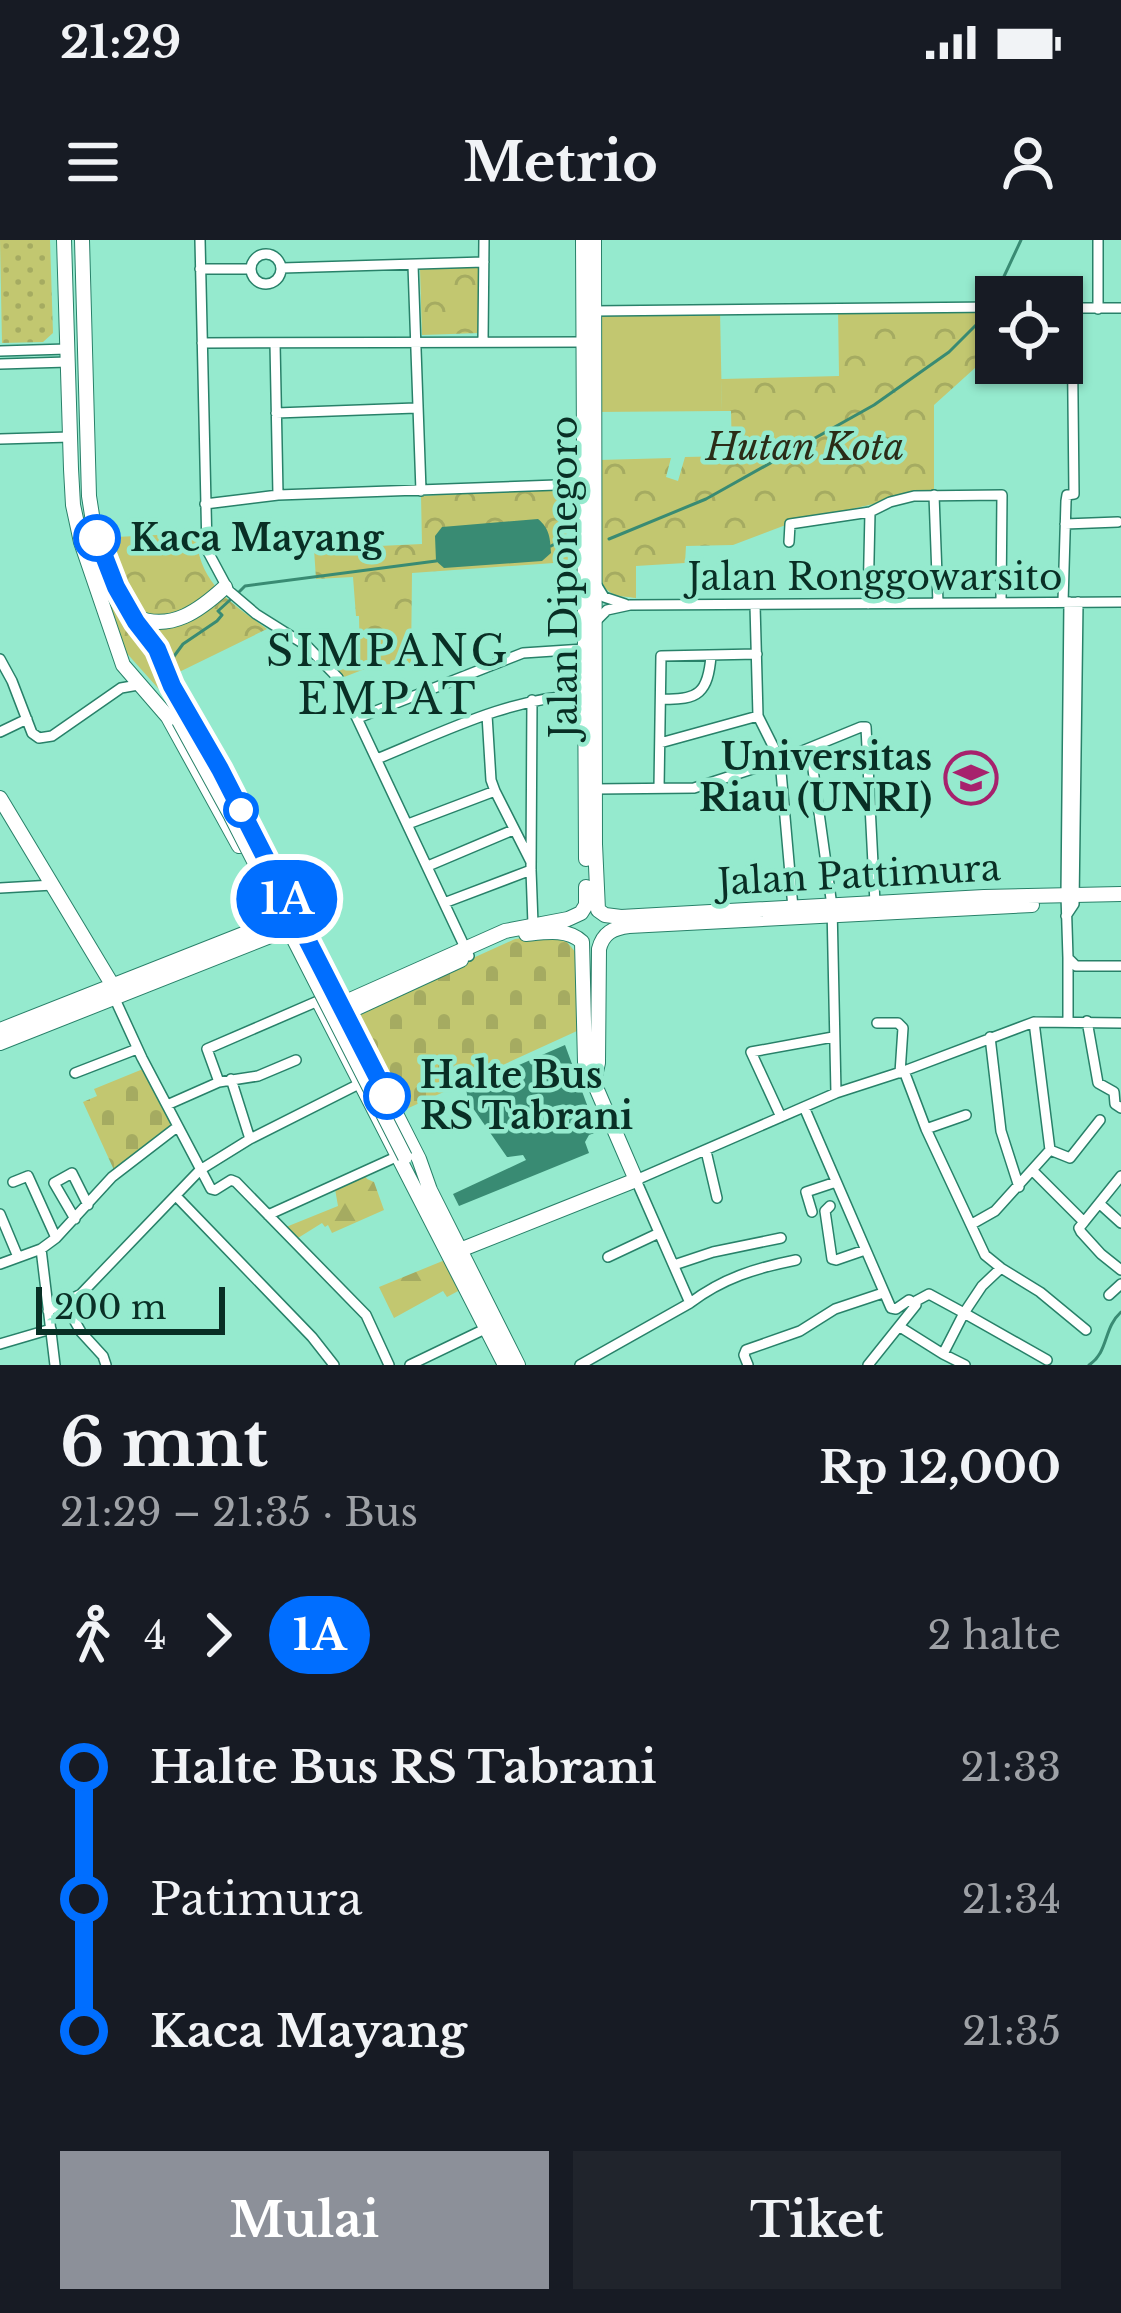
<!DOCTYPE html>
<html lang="id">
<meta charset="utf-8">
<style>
:root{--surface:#171b24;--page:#20242c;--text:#f1f3f6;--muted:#9ea1a6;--accent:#8c9099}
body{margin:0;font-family:"Libre Baskerville",serif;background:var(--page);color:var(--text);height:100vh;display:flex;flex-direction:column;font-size:45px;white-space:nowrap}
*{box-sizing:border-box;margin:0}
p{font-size:39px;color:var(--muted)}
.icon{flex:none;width:66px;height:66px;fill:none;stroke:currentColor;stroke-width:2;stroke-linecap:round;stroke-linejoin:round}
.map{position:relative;height:1125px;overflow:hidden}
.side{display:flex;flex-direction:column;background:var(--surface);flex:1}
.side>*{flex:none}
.badge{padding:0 24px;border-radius:39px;font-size:42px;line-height:78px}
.buttons{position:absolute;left:975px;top:36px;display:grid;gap:24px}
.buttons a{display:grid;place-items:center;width:108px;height:108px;border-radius:0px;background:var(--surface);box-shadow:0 3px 9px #0004;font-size:60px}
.scale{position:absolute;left:36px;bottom:30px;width:189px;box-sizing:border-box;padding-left:12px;border:6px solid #092f25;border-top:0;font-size:33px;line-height:42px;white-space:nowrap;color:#092f25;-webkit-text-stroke:9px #95eace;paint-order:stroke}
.map>.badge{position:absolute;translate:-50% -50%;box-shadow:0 0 0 6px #fff}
.legs{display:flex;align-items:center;gap:18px;height:132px;padding:0 60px;font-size:39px}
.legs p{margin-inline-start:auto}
.overview{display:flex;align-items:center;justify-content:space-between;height:204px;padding:0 60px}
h1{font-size:66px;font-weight:800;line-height:90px}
.button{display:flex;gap:24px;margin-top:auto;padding:24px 60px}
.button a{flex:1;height:138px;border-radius:0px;background:var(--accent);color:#fff;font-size:48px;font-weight:800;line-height:138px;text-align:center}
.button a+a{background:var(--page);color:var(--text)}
ul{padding:0 60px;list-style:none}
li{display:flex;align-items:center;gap:42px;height:132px;font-size:45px}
li i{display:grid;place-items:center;width:18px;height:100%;margin:0 15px;background:currentColor}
li i::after{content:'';width:30px;height:30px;margin:-15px;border:9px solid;border-radius:50%;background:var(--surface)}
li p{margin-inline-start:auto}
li:first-child i{background:linear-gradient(#0000 50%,currentColor 0)}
li:last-child i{background:linear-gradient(currentColor 50%,#0000 0)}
.status{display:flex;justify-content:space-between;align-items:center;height:84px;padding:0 60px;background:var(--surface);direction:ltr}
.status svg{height:33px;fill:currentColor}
header{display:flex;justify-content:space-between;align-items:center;height:156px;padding:0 60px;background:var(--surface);font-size:54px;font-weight:800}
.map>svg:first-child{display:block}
</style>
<div class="status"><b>21:29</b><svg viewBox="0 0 49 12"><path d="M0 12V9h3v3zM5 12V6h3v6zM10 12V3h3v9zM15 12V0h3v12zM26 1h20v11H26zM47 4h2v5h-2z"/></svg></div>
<header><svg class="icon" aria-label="menu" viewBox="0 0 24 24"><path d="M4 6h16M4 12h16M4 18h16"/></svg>Metrio<svg class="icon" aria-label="person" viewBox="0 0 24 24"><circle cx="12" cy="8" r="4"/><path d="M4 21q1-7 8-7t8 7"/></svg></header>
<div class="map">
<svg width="1121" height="1125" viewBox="0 0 1121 1125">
<defs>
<pattern id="grass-dots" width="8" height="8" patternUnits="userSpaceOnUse" patternTransform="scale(3)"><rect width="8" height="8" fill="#c2c770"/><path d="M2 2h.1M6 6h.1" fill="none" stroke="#a5ab61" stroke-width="1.8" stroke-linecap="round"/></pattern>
<pattern id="forest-firs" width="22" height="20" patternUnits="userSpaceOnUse" patternTransform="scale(3)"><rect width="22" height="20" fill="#c2c770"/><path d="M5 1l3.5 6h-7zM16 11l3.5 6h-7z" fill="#a5ab61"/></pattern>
<pattern id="cemetery-stones" width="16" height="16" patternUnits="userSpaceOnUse" patternTransform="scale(3)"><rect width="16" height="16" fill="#c2c770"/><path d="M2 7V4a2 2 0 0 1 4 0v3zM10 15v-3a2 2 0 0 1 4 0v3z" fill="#a5ab61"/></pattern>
<pattern id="park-crowns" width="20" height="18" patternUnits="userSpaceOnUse" patternTransform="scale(3)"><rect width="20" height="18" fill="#c2c770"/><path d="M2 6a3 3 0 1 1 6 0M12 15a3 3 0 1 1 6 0" fill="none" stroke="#a5ab61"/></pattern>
</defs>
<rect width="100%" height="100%" fill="#95eace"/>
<path fill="url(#grass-dots)" d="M0,0h50l3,93 -10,9 -41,1z"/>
<path fill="url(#forest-firs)" d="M364,934l3,5 7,3 10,28 -52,23 -4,-8 -3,2 -3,-4 -24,15 -12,-11 52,-21 -3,-17z
M445,1020l15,30 -13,7 -4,-6 -49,27 -15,-31z"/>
<path fill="url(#cemetery-stones)" d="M545,695l22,7 10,12v77l-175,80 -46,-100 159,-72z
M143,829l31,60 -60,41 -31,-68 14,-6 -3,-7z"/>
<path fill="url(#park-crowns)" d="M478,27l2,66 -58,2 -2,-66z
M838,68h158v41l-62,56v85l-143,33 -58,22 -47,1 -1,17 -49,3v32c-14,-2 -28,-1 -34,-16l-3,-122 72,-2 -5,19 12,4 7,-24 47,-1 -1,-45h-9l-1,-32 118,-3z
M564,248l4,74 -156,11 -1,90 -36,2 -36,14 -5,-8 26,-5 -1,-50h-3l-3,-39 -37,2 -2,-30 108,-5 -1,-48z
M196,293c2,50 34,69 71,96l-96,47 -48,-76 -27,-62z
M93,301l53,100 19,55 -42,-47 -38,-105z"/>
<path fill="#c2c770" d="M720,70l2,101 -128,1v-101z"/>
<path fill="#398b73" d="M538,279c12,10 12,19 13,34l-9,8 -98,7 -8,-7 -1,-25 7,-9z
M565,805l32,87 -8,3 -4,7 4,11 -130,53 -6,-12 73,-34 -3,-5 -16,2 -39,-56 -2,-13z"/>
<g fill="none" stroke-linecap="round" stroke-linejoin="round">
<path stroke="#398b73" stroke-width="3" d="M993,60l28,-60
M609,299l97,-40 168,-94 75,-53 36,-36
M551,306l15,-8
M239,352l6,-6 191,-25
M172,419l11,-15 34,-23 5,-6 -4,-4 12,-11
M1089,1125c20,-13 14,-37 32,-53"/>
<g stroke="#288169" stroke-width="12">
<path id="minor" d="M200,0l7,310 22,41 27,23 51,32 31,32 131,278
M1098,0v69
M251 29a15 15 0 1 1 30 0a15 15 0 1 1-30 0Z
M413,25l8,226
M282,28l202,-6
M200,29h50
M1062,68h59
M594,71l402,-4
M483,101l1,-101
M202,103l381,-1
M275,103l3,152
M0,111l67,-2
M0,124l68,-2
M276,173l140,-5
M0,199l70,-2
M934,255l4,108
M205,264l73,-9 306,-11
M1065,284l53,-2
M789,302l1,-18 80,-12 20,-10 24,-6 88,-1 -1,107
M596,344l8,13 21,7
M1063,362l3,-101 1,-6 7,-1 -2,-186
M1069,362l-3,293 2,63 8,8h45
M868,364l2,-92
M755,365l3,111 22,44 13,148
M597,380l10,-10 23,-5 491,-3
M0,419l12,22 20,52 7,5 13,-2 69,-48 17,-3
M661,459c38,2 47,-7 50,-43
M532,460l-1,170 2,54
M487,475l4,65 4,11 36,71
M358,478l165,-65 61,-4
M0,492l27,-13
M660,503l98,-27
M810,508l22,158 4,187
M377,519c66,-27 134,-62 207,-64
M659,548l2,-132 96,-2
M595,549l99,-1 86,-28 81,-33h5l9,176
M408,584l87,-33
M428,626l85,-36
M0,648l53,-3
M444,663l87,-33
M1066,676l8,-12 4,-302
M1068,718v63
M114,757l28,61 69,131 4,1 16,-10 5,2 130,133 23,50
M1087,781l11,62 16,9 1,12 6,4
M1034,782l16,128
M877,783h21l5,5 -3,45
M990,797l11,94 18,56
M904,831l22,58 59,126 16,13 39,24 46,38
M75,833l62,-24
M231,839l19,60
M219,842l-12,-33 111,-48
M167,865l52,-23 39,-6 38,-16
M804,867l87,201 5,1 13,-9 7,5
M781,877l-30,-65 82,-15
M926,889l40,-14
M1050,910l20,8 30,-38
M706,911l11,47
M1034,932l50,50 -5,6 2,4 20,22 20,16
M13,942l15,-6 28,62
M176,956l136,141 22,28
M1100,964l21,19
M830,966l-5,5 7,48 4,1 29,-10
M812,972l-6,-20 30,-10
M0,974l18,43
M268,975l128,-58
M75,979l-21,-36 18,-10 16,32
M1084,982l37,-46
M972,984l23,-13 55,-61
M41,1009l14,116
M608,1017l51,-24
M0,1024l41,-15 15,-11 56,-61 65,-50
M674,1025l39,-13 68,-14
M1109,1055l12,-11
M690,1063c33,-25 66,-35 106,-43
M65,1064l16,28 22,24 3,9
M48,1071l33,-17 119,-124 50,-31 109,-55
M900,1087l43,27
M0,1104l51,-15
M410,1125l77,-37
M580,1125l110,-62 -54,-123 200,-87 68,-22 130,-49 87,1
M748,1125l-4,-10 2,-5 54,-19 35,-22 48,-16
M868,1125l48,-60v-4l13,-7 35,19 18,-27 19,-18
M965,1125l-22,-11 21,-41 83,47"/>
</g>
<g stroke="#288169" stroke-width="16">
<path id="major" d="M64,0l7,229 2,36 8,37 42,123 45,52 71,129
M82,0l7,256 5,32 22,59 45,69 11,30 49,83 198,390 11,31 88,175
M583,0l3,619
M594,0l1,604 3,66 7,5 16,2 363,-20 137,-3
M136,377c35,15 64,-7 89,-30
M0,558l113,188
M338,761l3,3 164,-73 63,-12 13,-6 5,-8v-18
M320,764l185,361
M346,773l115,-53
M0,790l256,-101 21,-11
M0,803l283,-112
M594,840l4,-17 1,-114c4,-16 14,-21 30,-23l403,-21
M460,1010l176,-70 -51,-118 -3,-120c-14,-14 -37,-10 -56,-8"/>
</g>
<use href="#minor" stroke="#fff" stroke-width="9"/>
<use href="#major" stroke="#fff" stroke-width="14"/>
<g stroke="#288169" stroke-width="16" stroke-linecap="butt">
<path id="major-bridge" d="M179,481l52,95 174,341"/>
</g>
<use href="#major-bridge" stroke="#fff" stroke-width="14"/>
</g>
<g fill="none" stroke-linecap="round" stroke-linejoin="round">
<g stroke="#fff" stroke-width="27">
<path id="line-1" d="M97,298l19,49 20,35 21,27 15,37 48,83 167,327"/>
</g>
<use href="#line-1" stroke="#006eff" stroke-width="18"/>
</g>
<defs>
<g id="university-ring" transform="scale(2.7)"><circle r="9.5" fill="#95eace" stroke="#a7226d" stroke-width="1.5"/><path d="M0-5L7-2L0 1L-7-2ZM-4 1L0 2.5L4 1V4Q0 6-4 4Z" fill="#a7226d"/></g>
</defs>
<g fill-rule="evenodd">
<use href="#university-ring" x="971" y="538"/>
</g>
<g fill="#fff" stroke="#006eff" stroke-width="6">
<circle cx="97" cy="298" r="21"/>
<circle cx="241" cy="570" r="15"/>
<circle cx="387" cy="856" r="21"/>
</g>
<g text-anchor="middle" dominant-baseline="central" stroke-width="9" stroke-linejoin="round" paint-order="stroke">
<g font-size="36" font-style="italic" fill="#2b2c17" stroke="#95eace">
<text x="805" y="207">Hutan Kota</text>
</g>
<g font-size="36" font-weight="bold" fill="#092f25" stroke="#95eace" text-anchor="start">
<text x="130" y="298">Kaca Mayang</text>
<text x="420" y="835">Halte Bus<tspan x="420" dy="41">RS Tabrani</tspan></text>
</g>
<g font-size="36" fill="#092f25" stroke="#95eace">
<text transform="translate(564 337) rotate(-90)">Jalan Diponegoro</text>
<text x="875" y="337">Jalan Ronggowarsito</text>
<text transform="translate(859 635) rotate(-3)">Jalan Pattimura</text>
</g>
<g font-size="36" font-weight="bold" fill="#092f25" stroke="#95eace" text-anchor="end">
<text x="932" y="517">Universitas<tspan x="932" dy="41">Riau (UNRI)</tspan></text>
</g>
<g font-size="42" letter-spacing="3" fill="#092f25" stroke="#95eace">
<text x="388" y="411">SIMPANG<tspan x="388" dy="48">EMPAT</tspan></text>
</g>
</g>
</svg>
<div class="buttons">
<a><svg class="icon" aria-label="locate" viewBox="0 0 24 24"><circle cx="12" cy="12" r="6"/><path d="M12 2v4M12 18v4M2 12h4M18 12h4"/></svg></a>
</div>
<div class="scale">200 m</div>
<b class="badge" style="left:287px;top:659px;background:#006eff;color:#fff">1A</b>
</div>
<section class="side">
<div class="overview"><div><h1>6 mnt</h1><p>21:29 – 21:35 · Bus</p></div><b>Rp 12,000</b></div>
<div class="legs"><svg class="icon" aria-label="walk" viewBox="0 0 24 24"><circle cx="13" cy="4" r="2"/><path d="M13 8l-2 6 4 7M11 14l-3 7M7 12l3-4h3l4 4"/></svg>4<svg class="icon" aria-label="forward" viewBox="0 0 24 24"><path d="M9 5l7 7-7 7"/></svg><b class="badge" style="background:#006eff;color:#fff">1A</b><p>2 halte</p></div>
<ul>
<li><i style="color:#006eff"></i><b>Halte Bus RS Tabrani</b><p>21:33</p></li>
<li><i style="color:#006eff"></i><span>Patimura</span><p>21:34</p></li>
<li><i style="color:#006eff"></i><b>Kaca Mayang</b><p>21:35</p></li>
</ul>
<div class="button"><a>Mulai</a><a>Tiket</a></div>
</section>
